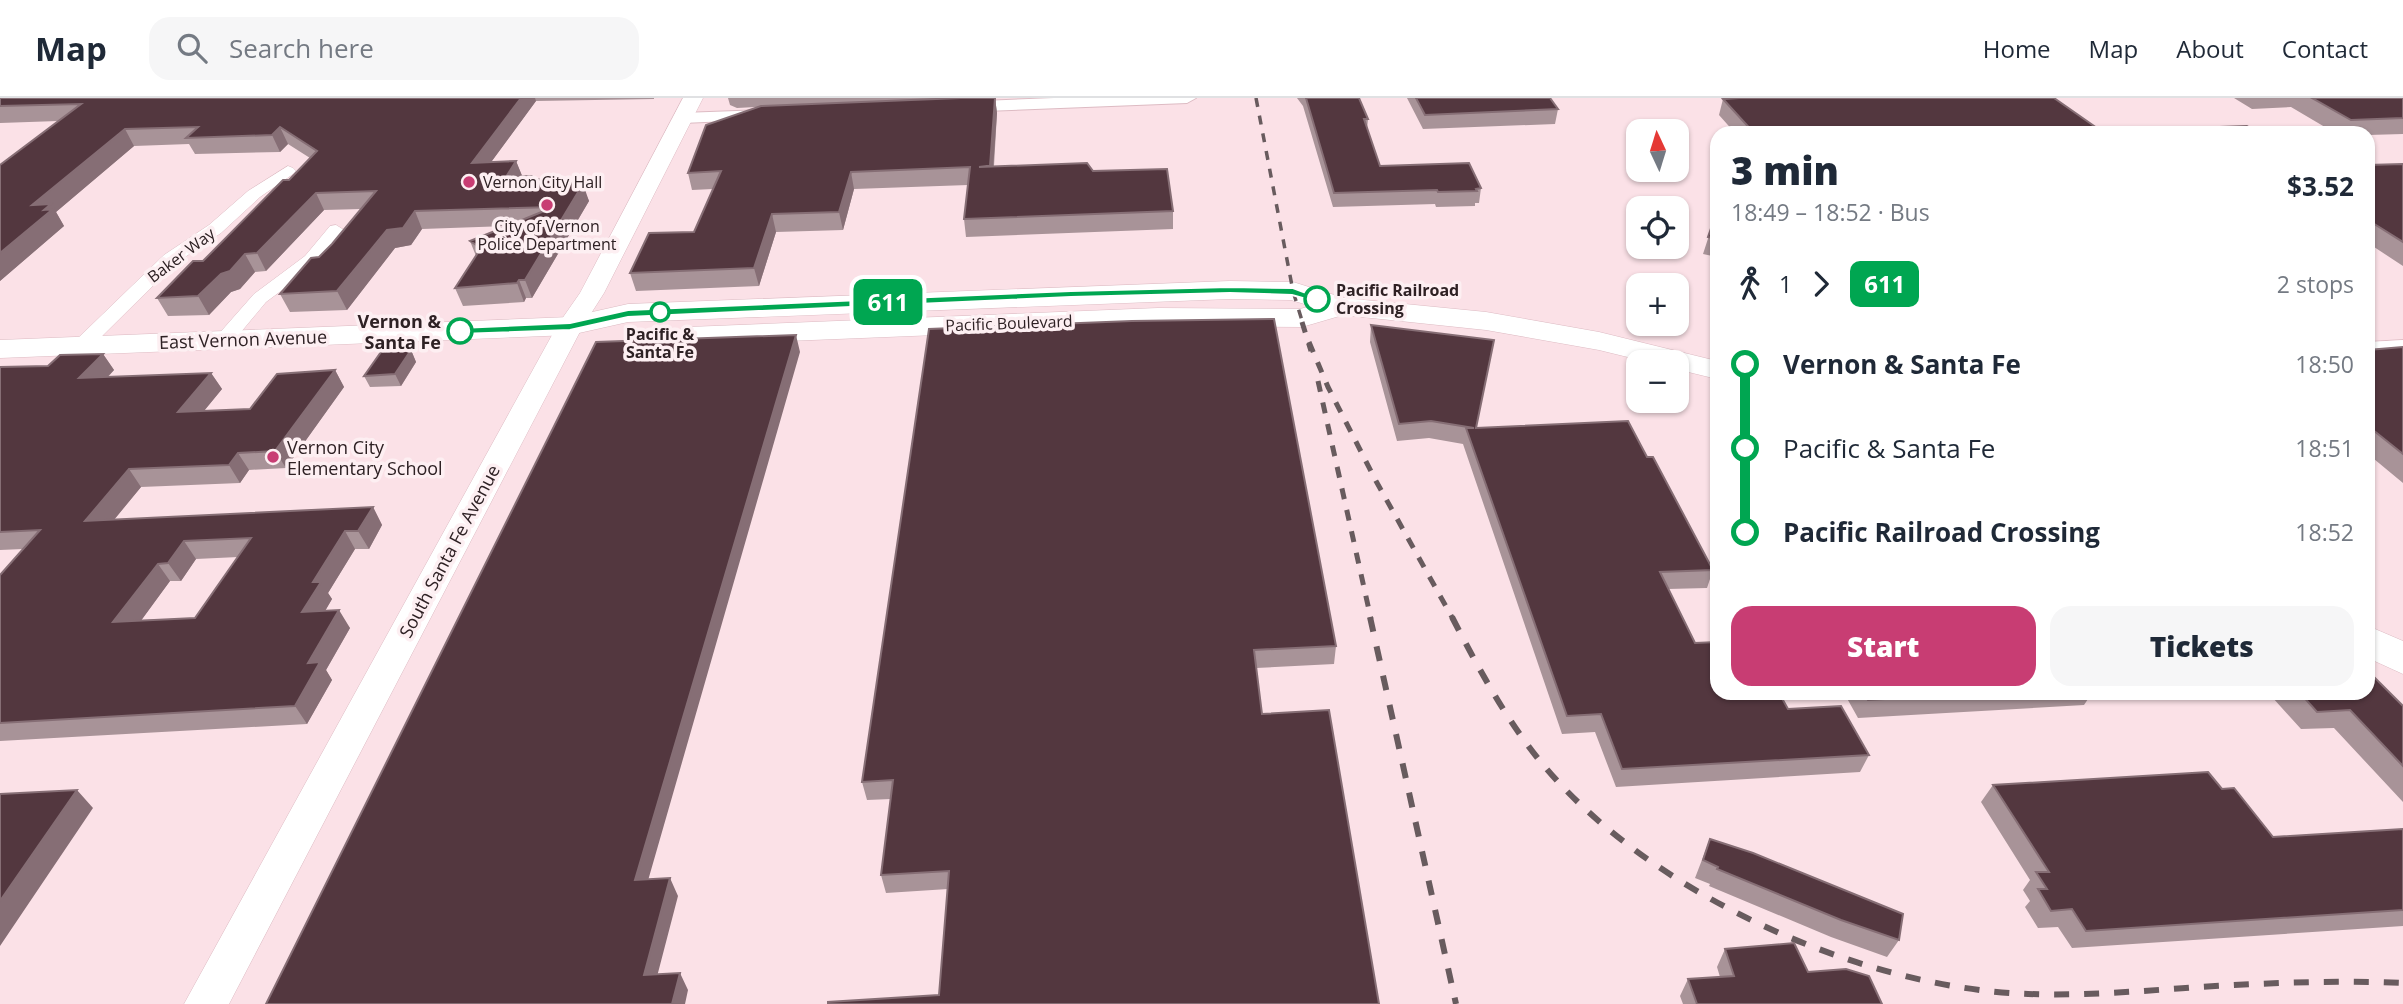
<!DOCTYPE html>
<meta charset="utf-8">
<style>
:root{--surface:#fff;--page:#f6f6f7;--text:#1f2937;--muted:#747a83;--line:#e0e1e3;--accent:#c83d73}
body{margin:0;font-family:"Open Sans",sans-serif;background:var(--page);color:var(--text);height:100vh;display:flex;flex-direction:column;font-size:26px;white-space:nowrap}
*{box-sizing:border-box;margin:0}
p{font-size:23px;color:var(--muted)}
.icon{flex:none;width:38px;height:38px;fill:none;stroke:currentColor;stroke-width:2;stroke-linecap:round;stroke-linejoin:round}
.map{position:relative;flex:1;overflow:hidden}
.panel{position:absolute;left:1710px;top:28px;width:665px;height:574px;display:flex;flex-direction:column;background:var(--surface);border-radius:21px;box-shadow:0 2px 5px #0004}
.panel>*{flex:none}
.badge{padding:0 14px;border-radius:10px;font-size:24px;line-height:46px}
.needle{width:46px;rotate:356deg}
.controls{position:absolute;left:1626px;top:21px;display:grid;gap:14px}
.controls a{display:grid;place-items:center;width:63px;height:63px;border-radius:14px;background:var(--surface);box-shadow:0 2px 5px #0004;font-size:35px}
.map>.badge{position:absolute;translate:-50% -50%;box-shadow:0 0 0 4px #fff}
.legs{display:flex;align-items:center;gap:10px;height:77px;padding:0 21px;font-size:23px}
.legs p{margin-inline-start:auto}
.head{display:flex;align-items:center;justify-content:space-between;height:119px;padding:0 21px}
h1{font-size:38px;font-weight:800;line-height:52px}
.primary-button{display:flex;gap:14px;margin-top:auto;padding:14px 21px}
.primary-button a{flex:1;height:80px;border-radius:21px;background:var(--accent);color:#fff;font-size:28px;font-weight:800;line-height:80px;text-align:center}
.primary-button a+a{background:var(--page);color:var(--text)}
ul{padding:0 21px;list-style:none}
li{display:flex;align-items:center;gap:24px;height:84px;font-size:26px}
li i{display:grid;place-items:center;width:10px;height:100%;margin:0 9px;background:currentColor}
li i::after{content:'';width:18px;height:18px;margin:-9px;border:5px solid;border-radius:50%;background:var(--surface)}
li p{margin-inline-start:auto}
li:first-child i{background:linear-gradient(#0000 50%,currentColor 0)}
li:last-child i{background:linear-gradient(currentColor 50%,#0000 0)}
header{display:flex;align-items:center;gap:42px;box-sizing:border-box;height:98px;padding:0 35px;background:var(--surface);border-bottom:2px solid var(--line)}
header strong{font-size:33px}
nav{display:flex;gap:38px;margin-inline-start:auto;font-size:24px}
.search{width:490px;height:63px;background:var(--page);display:flex;align-items:center;gap:18px;box-sizing:border-box;padding:0 24px;border-radius:21px;color:var(--muted);font-size:26px}
.map>svg:first-child{display:block}
</style>
<header>
<strong>Map</strong>
<div class="search"><svg class="icon" aria-label="search" viewBox="0 0 24 24"><circle cx="10" cy="10" r="6"/><path d="M15 15l6 6"/></svg>Search here</div>
<nav><a>Home</a><a>Map</a><a>About</a><a>Contact</a></nav>
</header>
<div class="map">
<svg width="2403" height="906" viewBox="0 0 2403 906">
<rect width="100%" height="100%" fill="#fdeff2"/>
<path fill="#fbe1e7" fill-rule="evenodd" d="M0,0h2403v906h-2403zM1638,33h38v39h-38zM1717,35h651v560h-651zM1638,110h38v39h-38zM1638,187h38v39h-38zM1638,264h38v39h-38z"/>
<g fill="none" stroke-linecap="round" stroke-linejoin="round">
<g stroke="#ddbbc3" stroke-width="1">
<path id="minor" d="M288,68l5,2 3,3 -3,3 -33,23 -39,36 -45,30 -88,87h-14l-2,-4 2,-4 90,-87 45,-30 39,-34z
M336,127l8,5 -27,34 -51,38 -35,42h-14l-2,-4 2,-4 37,-42 51,-38 25,-30z
M2403,242v12l-35,2v-12z"/>
</g>
<g stroke="#ddbbc3" stroke-width="2">
<path id="tertiary" d="M1054,0h142l-9,5 -229,9 -9,-5 9,-5z
M767,12l9,5 -3,4 -91,4 -9,-5 9,-5z"/>
</g>
<g stroke="#ddbbc3" stroke-width="1">
<path id="secondary" d="M683,0h20l-99,195 -21,33 -354,678h-45l373,-678 23,-33z"/>
</g>
<g stroke="#ddbbc3" stroke-width="1">
<path id="primary" d="M1230,183l63,1 51,16 142,14 113,20 118,29v18l-41,-10v-7h-28l-49,-12 -113,-20 -143,-15 -41,12 -144,-1 -469,19 -11,-3 -4,-6 4,-6 11,-3 469,-19 142,1 11,-3 -20,-6 -61,-1 -602,23 -58,13 -570,23v-18l570,-23 58,-13z
M2368,528l35,15v33l-35,-16z"/>
</g>
<use href="#minor" fill="#fff" fill-rule="evenodd"/>
<use href="#tertiary" fill="#fff" fill-rule="evenodd"/>
<use href="#secondary" fill="#fff" fill-rule="evenodd"/>
<use href="#primary" fill="#fff" fill-rule="evenodd"/>
<path stroke="#685b5e" stroke-width="3.5" stroke-dasharray="9 9" stroke-linecap="butt" d="M1256,0l37,193 10,33"/>
<path stroke="#685b5e" stroke-width="5" stroke-dasharray="11 11" stroke-linecap="butt" d="M1302,224l9,29
M1309,244l19,45 48,94 77,138
M1318,283l53,238"/>
<path stroke="#685b5e" stroke-width="6" stroke-dasharray="15 15" stroke-linecap="butt" d="M1370,519l86,387
M1452,519c27,52 55,105 93,150 108,128 316,221 483,227 57,2 114,-3 171,-7 68,-4 136,-7 204,-4"/>
</g>
<path fill="#a89398" fill-rule="evenodd" d="M0,0h654v1l-118,2 -45,61 25,-1 6,15 11,3 46,1 10,21 -57,97h-6l-2,4 -61,4 -8,-18 21,-32 -6,-15 37,-15 -85,3 -11,16 -16,3 -48,62 -57,2 -10,-18 52,-50 29,-35 -37,1 -58,61 -11,1 -15,17 -9,3 -22,23 -41,1 -11,-18 46,-37 86,-81 21,-22 -22,-14 -8,8 -85,2 -6,-10 -55,2 -78,66 8,14 -64,55v-116l58,-44 -58,2z
M728,0h267l2,15 -3,53 99,5 80,40v18l-207,8 -2,-18 4,-34 -114,4 -11,41 -67,2 -17,54 -123,5 -6,-18 64,-41 19,-43 -21,1 -4,-17 68,-66 -19,1 -7,-3z
M1297,0h62l9,21 -1,10 13,37 101,22 -2,15h-4v3l-39,1 -1,-3 -102,3 -30,-101z
M1407,0h143l8,11 -3,15 -132,5z
M2234,0h169v36l-35,1v-2h-33l-44,-26 -39,2z
M1723,1l381,34h-369l-16,-18z
M2403,66v102l-35,-23v-78z
M1717,113v46l-14,-3z
M1371,227l120,31 -15,72 171,29 66,113 -6,18 -39,1 27,54 93,66 81,46 -9,17 -244,15 -21,-55 -33,2 -99,-290 -34,-6 -32,3 -27,-99z
M929,231l407,317 -2,18 -78,4 -317,327 9,-106 -62,4 -5,-18 10,-76 -24,1 -5,-18z
M2403,249v136l-35,-29v-104z
M411,252l5,12 -15,24 -31,1 -6,-11z
M103,256l11,16 -6,7 103,-4 11,16 -18,22 46,-2 85,-39 9,17 -58,81 -37,2 -9,13 -99,4 -27,33 259,-13 9,18 -13,24h-14l-27,44 4,6 -7,12 25,17 -24,42 6,10 -25,44 -307,17v-166l23,-26 -23,1v-183l48,-1zM238,459l-43,61 -54,2 29,-39h11l15,-22z
M1844,595h248l-8,12 -226,13z
M2275,595h93l35,13v96l-69,-74 -33,1 -29,-32z
M1993,687l229,4 51,48 130,-8v97l-331,22 -14,-21 -20,1 -13,-21 5,-6 -7,-11 7,-10 -49,-78z
M1710,741l189,101 -12,17 -56,-20 -122,-51 1,-2 -15,-6z
M1725,851l83,23 74,32h-199l-3,-8 8,-17 32,-2 -3,-10z"/>
<path fill="#866e75" d="M521,0h14l1,3 -58,79 -6,-17z
M995,0l2,15 -5,71 -2,-18z
M280,29l8,17 -8,8 -8,-17z
M125,31l9,17 -78,66 8,14 -64,55v-28l32,-48z
M516,63l7,17 -17,-1z
M851,74l3,17 -11,41 -4,-18z
M579,82l2,6 2,-2 6,17 -57,97 -7,-18z
M316,95l8,17 -58,61 -9,-18z
M415,113l7,18 -11,16 -16,3 -48,62 -10,-19 50,-61z
M772,116l4,18 -17,54 -5,-18z
M245,156l10,18 -15,17 -9,3 -22,23 -11,-19 23,-22z
M519,182l7,18 -2,4 -7,-19z
M796,237l4,17 -157,546 -8,-18z
M411,252l5,12 -15,24 -6,-12z
M103,256l11,16 -24,25 -11,-17z
M335,272l9,17 -58,81 -11,-17z
M211,275l11,16 -33,40 -11,-17z
M238,355l11,17 -9,13 -11,-18z
M129,371l12,18 -43,52 -13,-18z
M373,409l9,18 -13,24 -11,-18z
M345,433l10,18 -27,44 4,6 -18,31 -12,-18 11,-30z
M184,443l12,18 -15,22 -13,-18z
M158,466l12,17 -43,59 -14,-18z
M339,512l11,18 -24,42 6,10 -25,44 -12,-18 13,-43z
M77,692l16,18 -93,138v-45z
M670,780l8,18 -25,96 -9,-17z
M680,875l8,17 -3,14h-13z"/>
<path fill="#53373f" stroke="#866e75" stroke-width="2" fill-rule="evenodd" d="M0,0h521l-49,65 44,-2 -10,16 25,-1 -2,3 50,1 -2,4h6l-58,96h-6l-2,3 -62,5 26,-40 -11,-7 84,-34 -139,4 -12,17 -16,2 -50,61 -57,3 31,-36 8,-1 13,-13 44,-53 -60,2 -59,60 -12,1 -15,17 -9,3 -23,22 -41,2 36,-37h10l80,-81h6l28,-29 -37,-24 -8,8 -86,3 12,-11 -73,2 -93,76 19,-1 -7,6 9,-1 -53,44v-88l81,-61 -81,2z
M961,0h34l-5,68 -11,1 108,-4 6,8 74,-2 6,42 -209,8 6,-52 -119,5 -12,40 -67,2 -18,54 -124,5 19,-40 45,-1 27,-61 -33,2 18,-48 55,-19z
M1306,0h53l9,21h-4l16,47 89,-3 12,25 -5,1 1,2 -39,1 -1,-2 -103,3z
M1416,0h134l8,11 -133,6z
M1739,0h315l50,35h-350l-31,-34z
M2312,0h91v20l-52,2z
M2247,28l12,7h-119l-3,-3z
M2403,66v78l-35,-22v-55z
M1717,113v28l-9,-2z
M1274,221l62,327 -82,4 8,64 67,-4 50,294h-551v-2l111,-7 10,-124 -68,4 12,-95 -31,2 67,-453 203,-8z
M1371,227l123,15 -18,88 152,-7 19,36h6l60,113 -53,2 35,71 22,-1v51h62l9,16 53,-3 28,49 -247,14 -21,-55 -34,2 -101,-288h8l-43,-7 -32,3z
M796,237l-161,545 35,-2 -26,97 36,-2 -8,31h-406l330,-662z
M2403,249v107l-35,-28v-76z
M411,252l-16,24 -31,2 17,-24z
M103,256l-24,24 132,-5 -33,39 72,-3 27,-35 58,-4 -60,81 -37,2 -9,12 -100,4 -44,52 288,-14 -15,24h-13l-32,51h8l-19,30 37,-2 -31,53 12,-1 -25,44 -295,17v-148l40,-45 -40,2v-165l48,-1 12,-11zM251,440l-56,80 -82,4 45,-58 10,-1 16,-22z
M2368,576h3l32,32v60l-53,-56 -33,2 -17,-19h68z
M1863,595h129l-124,7z
M2208,674l14,17 12,-1 39,49 130,-8v81l-317,21 -14,-22 -21,2 -13,-22h9l-11,-17h13l-56,-87z
M77,692l-77,111v-107z
M1710,741l43,14 150,61 -4,26 -58,-20 -124,-51 1,-2 -15,-7z
M1794,845l14,29 38,-3 23,7 13,28h-185l-9,-25 46,-3 -9,-27z"/>
<path fill="#00a651" stroke="#fff" stroke-width="2" d="M1230,189l63,1 29,11 -5,3 -25,-7 -62,-2 -159,4 -443,20 -58,13 -110,4 -6,-3 6,-3 110,-5 58,-13 443,-19z"/>
<g fill="#c83d73" stroke="#fdeff2" stroke-width="2.5">
<circle cx="469" cy="84" r="7"/>
<circle cx="547" cy="107" r="7"/>
<circle cx="273" cy="359" r="7"/>
</g>
<g fill="#fff" stroke="#00a651" stroke-width="3.5">
<circle cx="1317" cy="201" r="12"/>
<circle cx="660" cy="214" r="9"/>
<circle cx="460" cy="233" r="12"/>
</g>
<g text-anchor="middle" dominant-baseline="central" stroke-width="7" stroke-linejoin="round" paint-order="stroke">
<g font-size="16" fill="#2e2124" stroke="#fdeff2" text-anchor="start">
<text x="483" y="84">Vernon City Hall</text>
<text x="547" y="128" text-anchor="middle">City of Vernon<tspan x="547" dy="18">Police Department</tspan></text>
</g>
<g font-size="16" fill="#2e2124" stroke="#fdeff2">
<text transform="translate(181 157) rotate(-37)">Baker Way</text>
<text transform="translate(1009 225) rotate(-2)">Pacific Boulevard</text>
</g>
<g font-size="16" font-weight="bold" fill="#2e2124" stroke="#fdeff2" text-anchor="start">
<text x="1336" y="192">Pacific Railroad<tspan x="1336" dy="18">Crossing</tspan></text>
<text x="660" y="236" text-anchor="middle">Pacific &amp;<tspan x="660" dy="18">Santa Fe</tspan></text>
</g>
<g font-size="18" font-weight="bold" fill="#2e2124" stroke="#fdeff2" text-anchor="end">
<text x="441" y="223">Vernon &amp;<tspan x="441" dy="21">Santa Fe</tspan></text>
</g>
<g font-size="18" fill="#2e2124" stroke="#fdeff2">
<text transform="translate(243 241) rotate(-2)">East Vernon Avenue</text>
<text transform="translate(449 453) rotate(-62)">South Santa Fe Avenue</text>
</g>
<g font-size="18" fill="#2e2124" stroke="#fdeff2" text-anchor="start">
<text x="287" y="349">Vernon City<tspan x="287" dy="21">Elementary School</tspan></text>
</g>
</g>
</svg>
<div class="controls">
<a><svg class="needle" viewBox="-14 -14 28 28"><path d="M0-13l5 13h-10z" fill="#e53935"/><path d="M0 13l5-13h-10z" fill="#747a83"/></svg></a>
<a><svg class="icon" aria-label="locate" viewBox="0 0 24 24"><circle cx="12" cy="12" r="6"/><path d="M12 2v4M12 18v4M2 12h4M18 12h4"/></svg></a>
<a>+</a>
<a>−</a>
</div>
<b class="badge" style="left:888px;top:204px;background:#00a651;color:#fff">611</b>
<section class="panel">
<div class="head"><div><h1>3 min</h1><p>18:49 – 18:52 · Bus</p></div><b>$3.52</b></div>
<div class="legs"><svg class="icon" aria-label="walk" viewBox="0 0 24 24"><circle cx="13" cy="4" r="2"/><path d="M13 8l-2 6 4 7M11 14l-3 7M7 12l3-4h3l4 4"/></svg>1<svg class="icon" aria-label="forward" viewBox="0 0 24 24"><path d="M9 5l7 7-7 7"/></svg><b class="badge" style="background:#00a651;color:#fff">611</b><p>2 stops</p></div>
<ul>
<li><i style="color:#00a651"></i><b>Vernon &amp; Santa Fe</b><p>18:50</p></li>
<li><i style="color:#00a651"></i><span>Pacific &amp; Santa Fe</span><p>18:51</p></li>
<li><i style="color:#00a651"></i><b>Pacific Railroad Crossing</b><p>18:52</p></li>
</ul>
<div class="primary-button"><a>Start</a><a>Tickets</a></div>
</section>
</div>
